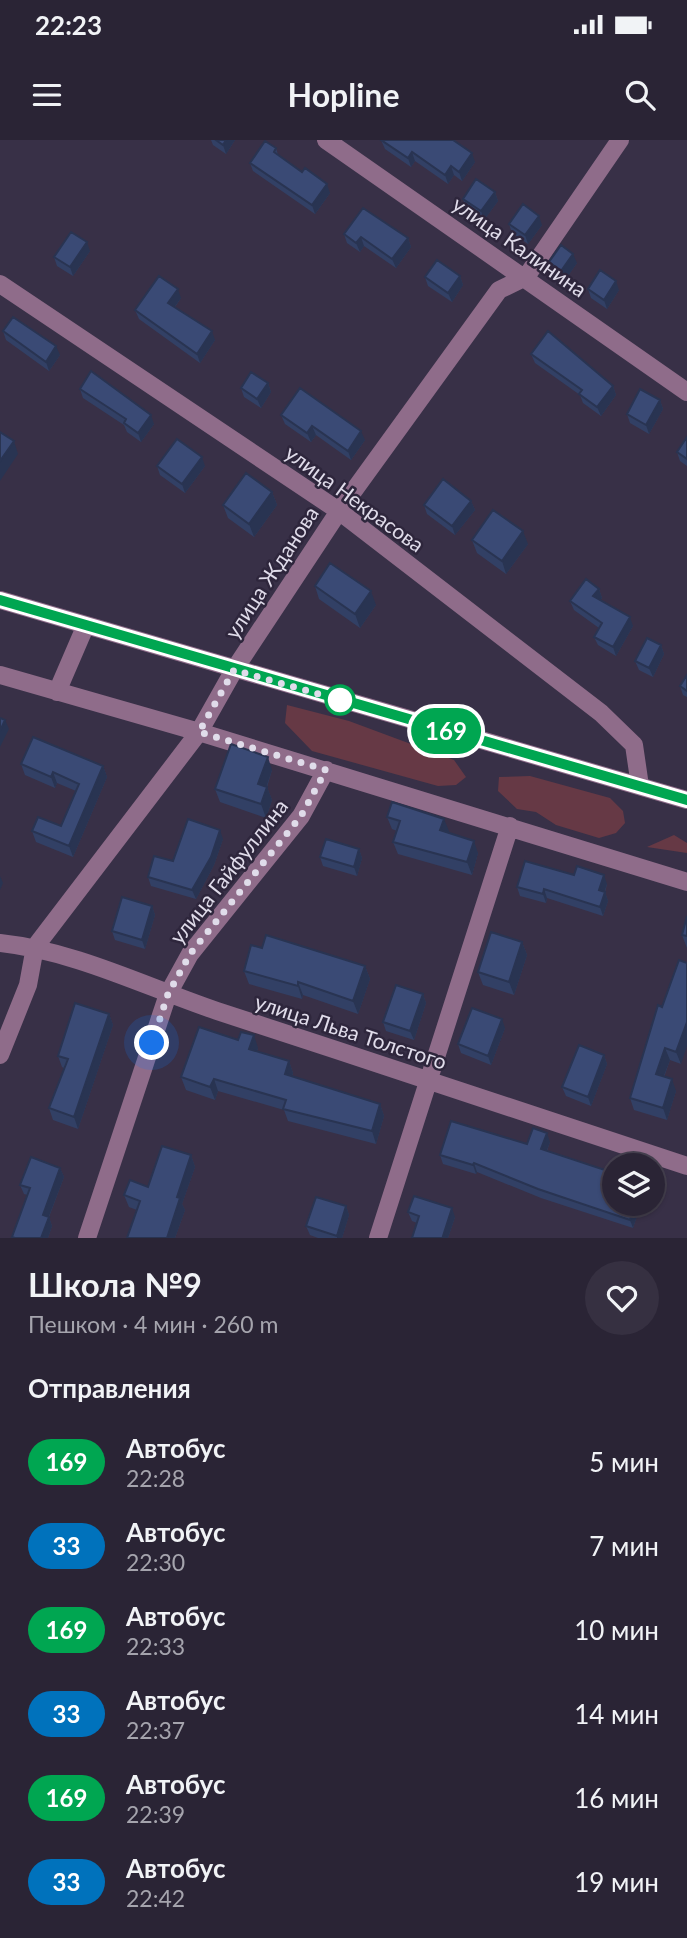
<!DOCTYPE html>
<html lang="ru">
<meta charset="utf-8">
<style>
:root{--surface:#2a2435;--page:#363041;--text:#f1f3f6;--muted:#a5a4ad;--line:#464150}
body{margin:0;font-family:Lato,sans-serif;background:var(--page);color:var(--text);height:100vh;display:flex;flex-direction:column;font-size:26px;white-space:nowrap}
*{box-sizing:border-box;margin:0}
p{font-size:23px;color:var(--muted)}
.icon{flex:none;width:38px;height:38px;fill:none;stroke:currentColor;stroke-width:2;stroke-linecap:round;stroke-linejoin:round}
.map{position:relative;height:1098px;overflow:hidden}
.panel{display:flex;flex-direction:column;background:var(--surface);flex:1}
.panel>*{flex:none}
.badge{padding:0 14px;border-radius:23px;font-size:24px;line-height:46px}
.controls{position:absolute;left:602px;top:1013px;display:grid;gap:14px}
.controls a{display:grid;place-items:center;width:63px;height:63px;border-radius:50%;background:var(--surface);box-shadow:0 2px 5px #0004,0 0 0 2px var(--line);font-size:35px}
.you{position:absolute;width:35px;height:35px;margin:-18px;border:5px solid #fff;border-radius:50%;background:#1a73e8;box-shadow:0 0 0 10px #1a73e833}
.map>.badge{position:absolute;translate:-50% -50%;box-shadow:0 0 0 4px #fff}
h2{padding:0 28px;font-size:26px;line-height:63px}
.round{display:grid;place-items:center;flex:none;width:74px;height:74px;border-radius:37px;background:var(--page)}
.headline{display:flex;align-items:center;justify-content:space-between;height:119px;padding:0 28px}
h1{font-size:33px;font-weight:700;line-height:52px}
ul{padding:0;list-style:none}
li{display:flex;align-items:center;gap:21px;height:84px;padding:0 28px}
li div{flex:1}
li b{display:block;font-size:26px}
li em{font-style:normal}
li .badge{min-width:77px;font-weight:700;text-align:center}
.status{display:flex;justify-content:space-between;align-items:center;height:49px;padding:0 35px;background:var(--surface);direction:ltr}
.status svg{height:19px;fill:currentColor}
header{display:flex;justify-content:space-between;align-items:center;height:91px;padding:0 28px;background:var(--surface);font-size:32px;font-weight:700}
.map>svg:first-child{display:block}
</style>
<div class="status"><b>22:23</b><svg viewBox="0 0 49 12"><path d="M0 12V9h3v3zM5 12V6h3v6zM10 12V3h3v9zM15 12V0h3v12zM26 1h20v11H26zM47 4h2v5h-2z"/></svg></div>
<header><svg class="icon" aria-label="menu" viewBox="0 0 24 24"><path d="M4 6h16M4 12h16M4 18h16"/></svg>Hopline<svg class="icon" aria-label="search" viewBox="0 0 24 24"><circle cx="10" cy="10" r="6"/><path d="M15 15l6 6"/></svg></header>
<div class="map">
<svg width="687" height="1098" viewBox="0 0 687 1098">
<rect width="100%" height="100%" fill="#383047"/>
<path fill="#663945" d="M287,565l62,16 105,39 12,17 -10,8 -18,1 -126,-35 -27,-28z
M530,636l80,22 13,13 2,12 -9,10 -17,5 -43,-13 -20,-13 -19,-3 -19,-18 1,-14z
M674,695l13,8v10l-40,-6z"/>
<g fill="none" stroke-linecap="round" stroke-linejoin="round">
<path stroke="#8f6c8a" stroke-width="18" d="M326,0l361,252
M0,144l339,227 262,202 33,32 6,41
M0,460l687,200
M0,535l199,57 488,150
M57,552l28,-65
M0,803c75,8 146,44 217,68 157,51 314,103 470,155
M0,915l28,-70 7,-38 164,-215 35,-62 105,-159 160,-221 27,-13 94,-137
M87,1098l81,-244 22,-40 111,-138 25,-46
M378,1098l132,-412"/>
</g>
<path fill="#324065" d="M211,0h24l-9,14 -13,-9z
M381,0l94,22 -13,19 -8,-6 -6,9 -33,-23 -4,6 -26,-18z
M276,8l2,7 52,38 -15,21 -62,-43 -3,-8z
M495,52l3,9 -14,19 -18,-12 -3,-9z
M509,84l33,1 -14,19 -16,-11z
M344,94l64,4 3,9 -15,21 -32,-22 -4,6 -13,-9z
M90,111l-17,25 -16,-10 -3,-9z
M549,122l28,1 -12,17 -13,-9z
M460,136l3,9 -11,17 -24,-16 -3,-9z
M588,149l31,1 -12,19 -16,-11z
M181,158l-6,9 40,33 -15,23 -61,-44 -4,-9z
M3,191l57,24 -11,16 -43,-31z
M531,214l82,32 3,9 -15,21 -18,-13 -3,-8 -45,-32z
M268,243l3,9 -10,16 -17,-11 -3,-9z
M80,249l74,35 -13,18 -14,-10 -3,-7 -41,-27z
M660,260l3,9 -14,25 -19,-11 -3,-9z
M281,275l84,25 -14,20 -35,-25 -5,7 -26,-18z
M687,297v29l-7,-5 -3,-9z
M157,326h48l-20,27 -25,-18z
M272,352l5,13 -23,32 -26,-19 -5,-13z
M471,361l4,9 -20,25 -28,-21 -3,-9z
M472,400l56,4 -22,30 -29,-21z
M315,446l61,19 -16,23 -41,-29z
M599,449l3,9 -2,2 33,26 -17,30 -18,-11 -4,-8 5,-9 -25,-18 -4,-9z
M661,505l3,9 -11,23 -14,-7 -4,-9z
M687,535v22l-4,-2 -3,-9z
M21,624l82,2 4,11 -34,80 -37,-15 -4,-11 29,-5 15,-35 -19,-8 -2,5 -30,-13z
M272,630l-5,17 5,13 -6,18 -46,-16 -5,-13z
M387,677l62,14 -1,2 30,20 -6,22 -74,-21 -5,-12 4,-11 -5,-2z
M223,699l-9,26 -18,34 -45,-13 -3,-9 25,-16z
M359,709l3,9 -5,18 -34,-10 -3,-9z
M607,744l-2,8 3,9 -5,15 -56,-18 -1,5 -26,-7 -3,-9z
M152,766l3,9 -10,34 -30,-9 -3,-9z
M687,776v32l-5,-13z
M522,802l5,13 -13,40 -31,-10 -5,-13z
M262,808l103,18 5,13 -12,35 -55,-19 -1,4 -53,-15 -5,-13z
M423,854l3,9 -12,37 -28,-9 -3,-9z
M662,867l19,57 -11,-4 -6,17 12,14 -9,29 -33,-10 -4,-12z
M109,874l4,11 -35,104 -25,-9 -4,-12 15,-40 -2,-1 -4,-11z
M505,888l-14,37 -30,-12 -3,-9z
M258,908l-1,3 32,10 4,12 -1,3 88,28 4,12 -8,28 -88,-23 -4,-11 -66,-19 -3,9 -29,-10 -5,-13z
M604,915l3,9 -16,42 -25,-10 -4,-9z
M550,1002l-3,9 67,53h27l-8,24 -92,-30 -64,-26 -1,2 -33,-10 -3,-9 87,-11z
M191,1015l4,12 -13,37 3,6 -10,28h-48l10,-28 -8,-3 -5,-12 24,-8z
M60,1028l4,9 -15,40 3,9 -4,12h-35l15,-43 -4,-1 -4,-9z
M346,1066l3,9 -7,23h-24l-8,-3 -4,-9z
M408,1072l47,5 -7,21h-36l5,-15 -5,-2z"/>
<path fill="#293452" d="M226,0h9l-9,14 -3,-9z
M412,12l3,9 -4,6 -3,-9z
M472,13l3,9 -13,19 -3,-9z
M451,26l3,9 -6,9 -3,-9z
M327,44l3,9 -15,21 -3,-9z
M495,52l3,9 -14,19 -3,-9z
M539,76l3,9 -14,19 -3,-9z
M361,97l3,9 -4,6 -4,-9z
M408,98l3,9 -15,21 -4,-9z
M87,102l3,9 -17,25 -3,-9z
M573,114l4,9 -12,17 -4,-9z
M460,136l3,9 -11,17 -4,-9z
M616,141l3,9 -12,19 -3,-9z
M178,149l3,9 -10,14 -3,-9z
M212,191l3,9 -15,23 -3,-9z
M56,206l4,9 -11,16 -3,-9z
M268,243l3,9 -10,16 -4,-9z
M613,246l3,9 -15,21 -4,-9z
M660,260l3,9 -14,25 -3,-9z
M151,275l3,9 -13,18 -3,-9z
M312,286l4,9 -5,7 -4,-9z
M361,291l4,9 -14,20 -3,-9z
M14,301l4,13 -18,27v-20z
M202,317l3,9 -20,27 -3,-9z
M272,352l5,13 -23,32 -5,-13z
M471,361l4,9 -20,25 -3,-9z
M523,391l5,13 -22,30 -4,-13z
M599,449l3,9 -6,7 -3,-9z
M371,451l5,14 -16,23 -5,-14z
M630,477l3,9 -17,30 -3,-9z
M661,505l3,9 -11,23 -4,-9z
M5,580l4,9 -9,18v-16z
M268,617l4,13 -9,27 -5,-13z
M103,626l4,11 -34,80 -4,-11z
M53,632l4,11 -2,5 -4,-11z
M267,647l5,13 -6,18 -5,-14z
M444,679l5,12 -4,12 -5,-13z
M220,690l3,9 -9,26 -18,34 -4,-9z
M474,701l4,12 -6,22 -5,-13z
M359,709l3,9 -5,18 -3,-9z
M604,735l3,9 -5,15 -3,-9z
M0,736l3,7 -3,7z
M544,749l3,9 -1,5 -3,-9z
M605,752l3,9 -5,15 -3,-9z
M152,766l3,9 -10,34 -3,-9z
M522,802l5,13 -13,40 -5,-13z
M365,826l5,13 -12,35 -5,-13z
M298,842l5,13 -1,4 -4,-13z
M423,854l3,9 -12,37 -4,-9z
M109,874l4,11 -35,104 -4,-12z
M502,879l3,9 -14,37 -3,-9z
M687,882v24l-6,18 -5,-12z
M254,895l4,13 -4,14 -5,-13z
M665,908l5,12 -10,26 -4,-12z
M604,915l3,9 -16,42 -3,-9z
M289,921l4,12 -4,13 -4,-12z
M214,939l4,12 -3,9 -5,-13z
M672,939l4,12 -9,29 -4,-12z
M380,964l4,12 -8,28 -4,-13z
M547,993l3,9 -6,16 -3,-9z
M191,1015l4,12 -13,37 3,6 -10,28h-8l10,-41z
M474,1023l3,9 -1,2 -3,-9z
M60,1028l4,9 -18,47 -3,-9z
M635,1064h6l-8,24 -3,-8z
M346,1066l3,9 -7,23h-5v-2z
M452,1068l3,9 -7,21h-4l-1,-2z
M49,1077l3,9 -4,12h-7z"/>
<path fill="#3a4a75" stroke="#293452" stroke-width="2" d="M216,0h10l-3,5z
M381,0h72l19,13 -13,19 -8,-6 -6,9 -33,-23 -4,6z
M265,1l11,7 -2,4 28,20 3,-4 22,16 -15,21 -62,-42z
M476,39l19,13 -14,19 -18,-12z
M523,64l16,12 -14,19 -16,-11z
M363,68l45,30 -16,21 -31,-22 -5,6 -12,-9z
M71,92l16,10 -17,25 -16,-10z
M561,105l12,9 -12,17 -12,-9z
M437,120l23,16 -12,17 -23,-16z
M600,130l16,11 -12,19 -16,-11z
M159,136l19,13 -10,14 44,28 -15,23 -62,-44z
M13,177l43,29 -10,16 -43,-31z
M548,191l65,55 -16,21 -18,-13 3,-4 -51,-36z
M91,231l60,44 -13,18 -14,-10 2,-4 -46,-30z
M251,232l17,11 -11,16 -16,-11z
M300,248l61,43 -13,20 -36,-25 -5,7 -26,-18z
M640,249l20,11 -14,25 -19,-11z
M0,292l14,9 -14,20z
M687,297v22l-10,-7z
M177,299l25,18 -20,27 -25,-18z
M246,333l26,19 -23,32 -26,-19z
M443,339l28,22 -19,25 -28,-21z
M493,370l30,21 -21,30 -30,-21z
M330,423l41,28 -16,23 -40,-28z
M586,439l13,10 -6,7 37,21 -17,30 -19,-10 8,-14 -32,-22z
M647,498l14,7 -12,23 -14,-7z
M687,535v16l-7,-5z
M0,578l5,2 -5,11z
M33,597l70,29 -34,80 -37,-15 6,-14 23,9 18,-42 -26,-12 -2,5 -30,-13z
M231,604l37,13 -10,27 9,3 -6,17 -46,-15z
M392,662l52,17 -4,11 34,11 -7,21 -74,-20 7,-21 -13,-4z
M188,679l32,11 -9,27 -19,33 -44,-13 6,-21 19,5z
M326,699l33,10 -5,18 -34,-10z
M525,721l49,14 3,-9 27,9 -5,15 6,2 -5,15 -56,-18 -1,5 -26,-7z
M122,757l30,9 -10,34 -30,-9z
M687,776v20l-5,-1z
M491,792l31,10 -13,40 -31,-10z
M266,795l99,31 -12,35 -55,-19v4l-54,-15 7,-26 11,3z
M679,820l8,3v59l-11,30 -11,-4 -9,26 16,5 -9,29 -33,-10 28,-93 4,2z
M396,845l27,9 -13,37 -27,-9z
M75,863l34,11 -35,103 -25,-9 19,-49 -10,-3z
M472,868l30,11 -14,37 -30,-12z
M199,887l39,13 3,-8 13,3 -5,14 40,12 -4,13 95,30 -8,27 -89,-22 3,-9 -72,-21 -4,8 -29,-10z
M579,905l25,10 -16,42 -26,-10z
M451,981l76,23 6,-16 14,5 -6,16 73,24v31h21l-5,16 -92,-31 -64,-26 -1,2 -33,-10z
M162,1006l29,9 -14,42 3,1 -13,40h-40l13,-37 -16,-6 6,-15 18,7z
M31,1017l29,11 -17,47 6,2 -8,21h-26l-3,-1 18,-49 -10,-3z
M414,1056l38,12 -9,28 3,1v1h-34l7,-22 -11,-4z
M316,1057l30,9 -9,30 -31,-10z"/>
<g fill="none" stroke-linecap="round" stroke-linejoin="round">
<g stroke="#fff" stroke-width="16">
<path id="line" d="M0,460l687,200"/>
</g>
<use href="#line" stroke="#00a651" stroke-width="10"/>
<path stroke="#e0dcea" stroke-width="7" stroke-dasharray="0 12.6" d="M152,903l16,-49 22,-40 111,-138 25,-46 -127,-38 35,-62 106,30"/>
</g>
<circle fill="#fff" stroke="#00a651" stroke-width="3.5" cx="340" cy="560" r="14"/>
<g text-anchor="middle" dominant-baseline="central" stroke-width="5" stroke-linejoin="round" paint-order="stroke">
<g font-size="21" fill="#e0dcea" stroke="#2e263c">
<text transform="translate(520 106) rotate(35)">улица Калинина</text>
<text transform="translate(355 358) rotate(36)">улица Некрасова</text>
<text transform="translate(271 432) rotate(-57)">улица Жданова</text>
<text transform="translate(228 731) rotate(-52)">улица Гайфуллина</text>
<text transform="translate(351 891) rotate(18)">улица Льва Толстого</text>
</g>
</g>
</svg>
<div class="controls">
<a><svg class="icon" aria-label="layers" viewBox="0 0 24 24"><path d="M12 4l9 5-9 5-9-5zM3 14l9 5 9-5"/></svg></a>
</div>
<div class="you" style="left:152px;top:903px"></div>
<b class="badge" style="left:446px;top:591px;background:#00a651;color:#fff">169</b>
</div>
<section class="panel">
<div class="headline"><div><h1>Школа №9</h1><p>Пешком · 4 мин · 260 m</p></div><a class="round"><svg class="icon" aria-label="heart" viewBox="0 0 24 24"><path d="M12 20l-8-8c-3-5 5-10 8-4 3-6 11-1 8 4z"/></svg></a></div>
<h2>Отправления</h2>
<ul>
<li><span class="badge" style="background:#00a651;color:#fff">169</span><div><b>Автобус</b><p>22:28</p></div><em>5 мин</em></li>
<li><span class="badge" style="background:#0072bc;color:#fff">33</span><div><b>Автобус</b><p>22:30</p></div><em>7 мин</em></li>
<li><span class="badge" style="background:#00a651;color:#fff">169</span><div><b>Автобус</b><p>22:33</p></div><em>10 мин</em></li>
<li><span class="badge" style="background:#0072bc;color:#fff">33</span><div><b>Автобус</b><p>22:37</p></div><em>14 мин</em></li>
<li><span class="badge" style="background:#00a651;color:#fff">169</span><div><b>Автобус</b><p>22:39</p></div><em>16 мин</em></li>
<li><span class="badge" style="background:#0072bc;color:#fff">33</span><div><b>Автобус</b><p>22:42</p></div><em>19 мин</em></li>
</ul>
</section>
